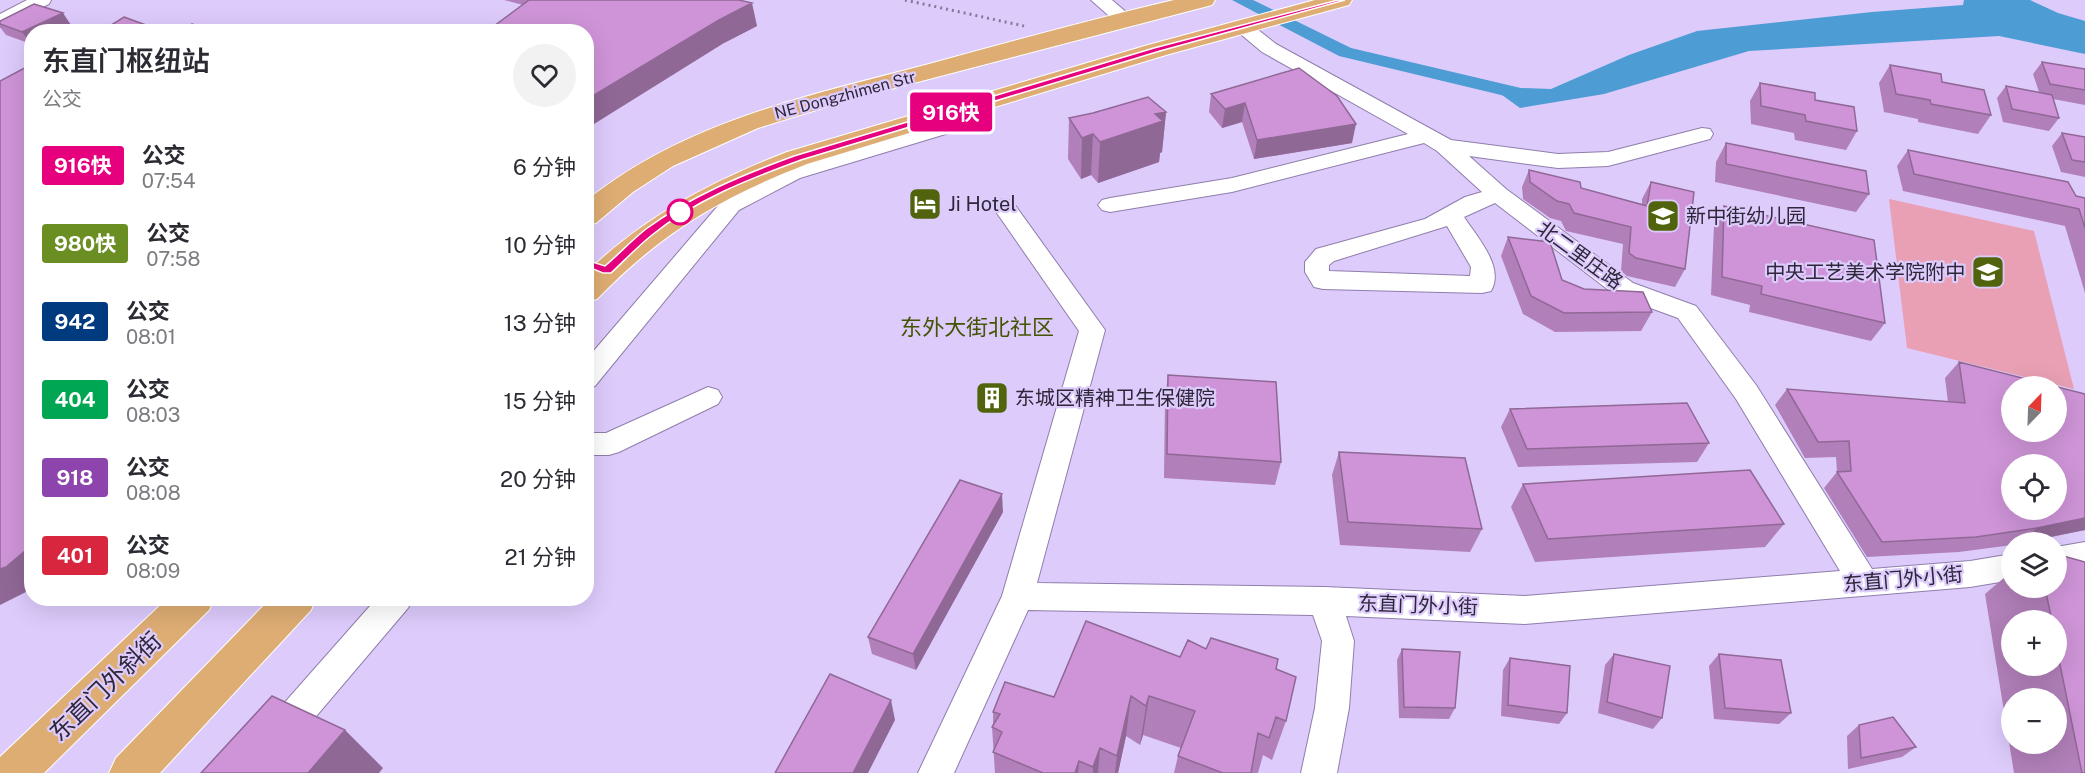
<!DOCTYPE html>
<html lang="zh">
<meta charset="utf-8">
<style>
:root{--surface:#fff;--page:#f2f2f3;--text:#2b2b33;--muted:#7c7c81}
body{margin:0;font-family:"Public Sans","Noto Sans SC",sans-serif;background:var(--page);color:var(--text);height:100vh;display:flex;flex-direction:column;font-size:22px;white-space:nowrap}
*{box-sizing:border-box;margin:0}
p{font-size:20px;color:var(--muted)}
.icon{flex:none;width:33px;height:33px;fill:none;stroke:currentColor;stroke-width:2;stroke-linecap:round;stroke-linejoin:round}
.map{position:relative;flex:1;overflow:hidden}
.drawer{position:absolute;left:24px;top:24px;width:570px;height:582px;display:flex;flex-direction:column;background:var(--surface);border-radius:24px;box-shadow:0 6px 24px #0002}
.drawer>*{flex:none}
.badge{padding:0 12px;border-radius:4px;font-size:21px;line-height:39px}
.needle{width:39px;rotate:23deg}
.fabs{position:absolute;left:2001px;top:376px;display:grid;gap:12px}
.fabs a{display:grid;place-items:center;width:66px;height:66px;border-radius:50%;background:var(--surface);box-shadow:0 6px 24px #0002;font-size:30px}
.map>.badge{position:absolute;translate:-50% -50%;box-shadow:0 0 0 3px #fff}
.round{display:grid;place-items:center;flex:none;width:63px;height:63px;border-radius:32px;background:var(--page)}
.head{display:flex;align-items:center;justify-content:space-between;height:102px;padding:0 18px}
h1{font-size:28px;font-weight:600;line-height:45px}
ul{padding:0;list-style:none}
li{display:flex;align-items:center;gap:18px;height:78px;padding:0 18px}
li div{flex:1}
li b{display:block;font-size:22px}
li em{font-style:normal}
li .badge{min-width:66px;font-weight:700;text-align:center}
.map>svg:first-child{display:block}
</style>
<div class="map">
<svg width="2085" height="773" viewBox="0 0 2085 773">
<rect width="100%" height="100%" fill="#ddcbfc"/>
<path fill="#e9a0b4" d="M1889,199l145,32 40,158 -167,-41z"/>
<path fill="#4d9cd4" d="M1964,0h66l28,13 27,8v33l-86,-18 -250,15 -145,43 -84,14 -29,-21 60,2 78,-34 68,-24 175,-19 91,-7z"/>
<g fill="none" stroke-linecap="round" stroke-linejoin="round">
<path fill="#4d9cd4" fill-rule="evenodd" d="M1232,0h21l98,48 182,43 2,4 -9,6 -187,-45z"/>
<g stroke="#8f7eab" stroke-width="2">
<path id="minor" d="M27,0h24l-2,4 -49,23v-13z
M1091,0h21l21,18 -3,4h-14z
M1241,20l7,2 28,22 175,96 107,14 50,-2 94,-24 8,1 3,5 -3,5 -102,27 -50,2 -89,-12 37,33 127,94 63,23 60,79 116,184 98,-8 42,-7v26l-42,7 -445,37 -179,-8 8,25 -5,67 -12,65h-36l14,-65 7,-67 -9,-26 -285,-5 -74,163h-36l84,-177 77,-265 -87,-125 4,-5 8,-2 8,2 93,129 -68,253 288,4 200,9 315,-25 -104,-172 -58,-81 -63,-23 -120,-92 -31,14c13,20 41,50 27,74l-9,2 -159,-4 -9,-2 -9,-15v-10l11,-13 109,-30 40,-22 17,-5 -45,-41 -13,-8 -192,49 -122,20 -8,-2 -4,-5 4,-5 8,-2 122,-20 176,-44 -146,-82 -31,-26zM1447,226l24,41 -1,9 -141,-5v-6l5,-4z
M948,107l7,2 4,4 -10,20 -149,45 -61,32 -144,176 -9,3v-29l137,-160 61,-32 148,-44 9,-15z
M708,387l10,3 4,7 -4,7 -99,48 -10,3h-23v-22h20z
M2085,542v26l-29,5v-26z
M377,598h36l-5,10 -140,165h-41l6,-12z"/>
</g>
<g stroke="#fff" stroke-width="2">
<path id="major" d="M1174,0h41l-3,5 -363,95 -91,28 -85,38 -40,26 -37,31 -10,2v-24c99,-80 222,-105 343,-137 81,-22 163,-45 245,-64z
M1315,0h37l-3,5 -183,50 -359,109c-87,34 -145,68 -210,135l-11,3v-29c59,-57 126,-92 201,-121l361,-107z
M168,598h46l-5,12 -165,163h-44v-16z
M271,598h45l-5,12 -151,163h-51l7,-15z"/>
</g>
<path stroke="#85789a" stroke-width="3" stroke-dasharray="2 4" stroke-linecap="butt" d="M905,0l119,26"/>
<use href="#minor" fill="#fff" fill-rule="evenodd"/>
<use href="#major" fill="#dead74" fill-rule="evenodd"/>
</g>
<path fill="#b17fb9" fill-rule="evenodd" d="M504,0h235l18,26 -33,17 -201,-38z
M0,21l71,4 -40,19 -25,-9 -6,-8z
M2042,62l43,7v36l-32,-6 6,19 -10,13 -46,-9 -6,-24 9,-12 33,6 -6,-18z
M1890,65l52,17 49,33 -13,19 -60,-12v-3l-34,-7 -5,-29z
M1299,68l53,75 -98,16 -12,-37 -20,6 -13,-16 2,-18z
M1760,83l55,17 42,31 -11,19 -51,-10 -1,-7 -43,-9 -1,-23z
M1166,112l-4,40 -2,1 -1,9 -61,21 -7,-8 -10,4 -13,-20 1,-41z
M2062,133l23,4v40l-24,-5 -9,-26z
M1726,143l143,51 -13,18 -141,-30 1,-20z
M1908,150l177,48v95l-20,-67 -162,-35 -6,-25z
M1529,170l52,18 61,16v-5l9,-17 34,87 -10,18 -48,-11 -6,-5 2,-27 -57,-13 -5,-10 -11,-3 -27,-19 -1,-12z
M1724,206l161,117 -14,18 -122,-29 1,-7 -39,-10 3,-70z
M1508,237l54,43 22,9 68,23 -11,19 -86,1 -32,-18 -22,-58z
M1959,362l126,168 -63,13h-10v2l-53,7 -92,5 -43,-69 13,-16 -1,-15 -31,1 -30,-53 12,-16 161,13 -3,-24z
M1168,375l113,87 -6,23 -111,-7 1,-79z
M1510,409l199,34 -12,19 -179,5 -17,-40z
M1339,452l143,77 -12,23 -130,-7 -8,-70z
M1523,484l261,40 -19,23 -230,15 -24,-55z
M1003,512l-87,158 -44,-16 -4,-17z
M2012,571v17h44l29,185h-71l-29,-179zM2012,621h44v45h-44zM2012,699h44v45h-44z
M1206,649l70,20 10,52 -14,39 -9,-5 -5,18h-84l4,-17 3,-8 -38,-13 -3,10 -14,-9 -8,37h-123l-3,-46 1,-2v-13l61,-15z
M1402,649l53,59 -6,11 -50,-1 -2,-58z
M1614,654l48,64 -9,11 -55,-16 7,-48z
M1719,654l72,59 -12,11 -65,-5 -5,-53z
M1510,658l57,55 -8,11 -58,-8 2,-46z
M1859,725l57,22 -14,10 -54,12 -1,-33z"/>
<path fill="#906896" d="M752,3l5,23 -33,17 -138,86v-29l133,-80z
M63,13l8,12 -13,7h-26l-1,12 -9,-12z
M1245,103l-3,19 -20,6 3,-19z
M1166,112l-4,40 -2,1 -1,9 -61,21 2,-41 55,-28z
M1356,124l-4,19 -98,16 3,-19z
M1093,134l-2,41 -10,4 1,-41z
M1002,494l1,18 -87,158 -3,-16z
M2085,518v12l-65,13 17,-15z
M32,545v44l-32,16v-36z
M1131,696l-5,40 -8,37h-3l2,-17z
M1149,696l-6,39 -3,10 6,-39z
M891,700l4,20 -27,53h-15z
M345,730l38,38 -4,5h-71z
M1100,748l-2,25h-5v-6z
M1079,761l-1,12h-3z"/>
<path fill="#ce94d7" stroke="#906896" stroke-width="1.5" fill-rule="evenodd" d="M529,0h210l13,3 -33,17 -133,80v-68h-100z
M34,4l29,9 -41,19 -22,-8v-3z
M124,17l41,15h-65z
M192,24l23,8h-38z
M2042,62l43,7v21l-35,-6z
M32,64v481l-26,22 -6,2v-488z
M1890,65l51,9 1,8 42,8 7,25 -60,-11 -1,-4 -34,-6z
M1299,68l38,28 19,28 -99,16 -12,-37 -20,6 -14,-15z
M1760,83l55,10v7l39,7 3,24 -51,-10 -1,-6 -44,-9z
M2006,86l46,9 7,23 -47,-9z
M1148,97l18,15 -11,2 8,7 -63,21 -7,-8 -11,4 -13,-20 24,-5z
M2062,133l23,4v25l-13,-2z
M1726,143l140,28 3,23 -143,-30z
M1908,150l160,32 8,14 9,2v30l-6,-19 -165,-35z
M1529,170l51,12 1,6 66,18 4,-24 43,10 -9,77 -49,-11 -7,-5 2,-26 -57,-14 -5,-9 -12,-3 -27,-19z
M1724,206l150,34 11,83 -124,-29 1,-8 -40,-9z
M1508,237l42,5 12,38 22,9 59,3 9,20 -88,1 -33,-17z
M1959,362l126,32v124l-48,10 -61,9 -94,5 -45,-70 14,-1 -2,-30 -31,1 -31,-53 178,14zM2012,387h44v45h-44zM2012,465h44v45h-44z
M1168,375l108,7 5,80 -114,-8z
M1687,403l22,40 -182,6 -17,-40z
M1339,452l126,6 17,71 -134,-7z
M1750,470l34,54 -236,15 -25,-55z
M960,480l42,14 -89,160 -45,-17z
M2056,554l29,8v211h-3l-26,-128v-24h-4l-7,-33h11z
M1086,621l94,36 8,-17 18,9 5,-11 67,21 -2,10 20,8 -10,44 -10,-4 -7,21 -11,-5 -7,40h-28l-45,-17 17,-45 -46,-15 -3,10 -15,-10 -14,60 -17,-8 -7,19 -14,-6 -4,12h-32l-50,-21 9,-20 -10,-5 8,-13 -7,-2 12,-30 49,15z
M1402,649l58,3 -5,56 -51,-1z
M1614,654l56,12 -8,52 -55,-16z
M1719,654l62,6 10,53 -66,-5z
M1510,658l60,8 -3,47 -59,-8z
M830,674l61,26 -38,73h-78z
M272,696l73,34 -37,43h-107z
M1893,717l23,30 -55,11 -2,-33z"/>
<path fill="#e6007e" stroke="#fff" stroke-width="1.5" d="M1338,0h7l-185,51 -359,109c-52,19 -106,40 -149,75 -15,12 -28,26 -41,38h-8l-22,-9 5,-4 19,6c14,-12 27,-26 41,-37 45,-33 96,-54 148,-73l360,-108z"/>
<defs>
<g id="hotel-square" transform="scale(1.725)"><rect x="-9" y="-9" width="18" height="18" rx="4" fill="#51640d" stroke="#ddcbfc"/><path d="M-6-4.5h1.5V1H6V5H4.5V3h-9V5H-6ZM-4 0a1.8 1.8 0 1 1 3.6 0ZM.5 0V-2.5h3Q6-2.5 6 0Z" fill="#fff"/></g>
<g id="school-square" transform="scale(1.725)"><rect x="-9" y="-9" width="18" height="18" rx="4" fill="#51640d" stroke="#ddcbfc"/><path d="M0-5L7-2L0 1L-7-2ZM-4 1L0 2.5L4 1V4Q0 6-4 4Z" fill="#fff"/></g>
<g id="building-square" transform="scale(1.725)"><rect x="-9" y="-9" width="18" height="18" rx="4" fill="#51640d" stroke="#ddcbfc"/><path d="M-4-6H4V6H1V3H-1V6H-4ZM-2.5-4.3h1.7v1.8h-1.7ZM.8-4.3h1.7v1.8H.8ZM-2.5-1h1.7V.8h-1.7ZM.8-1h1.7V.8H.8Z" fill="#fff"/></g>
</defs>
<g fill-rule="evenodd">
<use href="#hotel-square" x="925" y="204"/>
<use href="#school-square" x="1663" y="216"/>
<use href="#school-square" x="1988" y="272"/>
<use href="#building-square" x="992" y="398"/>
</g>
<circle fill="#fff" stroke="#e6007e" stroke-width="3" cx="680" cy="212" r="12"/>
<g text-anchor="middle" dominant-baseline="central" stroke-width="4.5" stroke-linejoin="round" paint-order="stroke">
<g font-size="16" fill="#2e273a" stroke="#ddcbfc">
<text transform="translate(845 95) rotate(-15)">NE Dongzhimen Str</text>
</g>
<g font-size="20" fill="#2e273a" stroke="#ddcbfc" text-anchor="start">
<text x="948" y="204">Ji Hotel</text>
<text x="1686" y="216">新中街幼儿园</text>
<text x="1965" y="272" text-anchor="end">中央工艺美术学院附中</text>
<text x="1015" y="398">东城区精神卫生保健院</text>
</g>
<g font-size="20" fill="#2e273a" stroke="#ddcbfc">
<text transform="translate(1580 255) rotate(36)">北二里庄路</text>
<text transform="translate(1903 579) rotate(-5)">东直门外小街</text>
<text transform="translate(1418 605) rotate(2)">东直门外小街</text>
</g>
<g font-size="22" fill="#445402" stroke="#ddcbfc">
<text x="977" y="327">东外大街北社区</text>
</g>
<g font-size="24" fill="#2e273a" stroke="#ddcbfc">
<text transform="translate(105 686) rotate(-44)">东直门外斜街</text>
</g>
</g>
</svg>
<div class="fabs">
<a><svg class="needle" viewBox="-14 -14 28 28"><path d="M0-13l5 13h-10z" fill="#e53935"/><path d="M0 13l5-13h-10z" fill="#7c7c81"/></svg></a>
<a><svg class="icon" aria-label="locate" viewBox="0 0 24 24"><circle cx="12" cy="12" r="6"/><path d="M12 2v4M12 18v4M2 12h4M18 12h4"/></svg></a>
<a><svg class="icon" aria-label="layers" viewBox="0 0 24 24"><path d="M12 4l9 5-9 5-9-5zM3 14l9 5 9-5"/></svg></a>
<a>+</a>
<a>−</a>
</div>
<b class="badge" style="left:951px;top:112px;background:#e6007e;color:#fff">916快</b>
<section class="drawer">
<div class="head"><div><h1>东直门枢纽站</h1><p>公交</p></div><a class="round"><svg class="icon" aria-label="heart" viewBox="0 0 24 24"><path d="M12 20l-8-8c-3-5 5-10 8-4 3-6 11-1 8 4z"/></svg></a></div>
<ul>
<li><span class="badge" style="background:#e6007e;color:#fff">916快</span><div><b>公交</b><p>07:54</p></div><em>6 分钟</em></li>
<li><span class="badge" style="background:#6b8e23;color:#fff">980快</span><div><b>公交</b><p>07:58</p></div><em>10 分钟</em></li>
<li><span class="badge" style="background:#003b80;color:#fff">942</span><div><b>公交</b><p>08:01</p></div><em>13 分钟</em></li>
<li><span class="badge" style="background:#00a651;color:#fff">404</span><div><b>公交</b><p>08:03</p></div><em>15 分钟</em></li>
<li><span class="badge" style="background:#8e44ad;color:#fff">918</span><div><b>公交</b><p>08:08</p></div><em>20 分钟</em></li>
<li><span class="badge" style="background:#d7263d;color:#fff">401</span><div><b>公交</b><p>08:09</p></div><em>21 分钟</em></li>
</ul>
</section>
</div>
